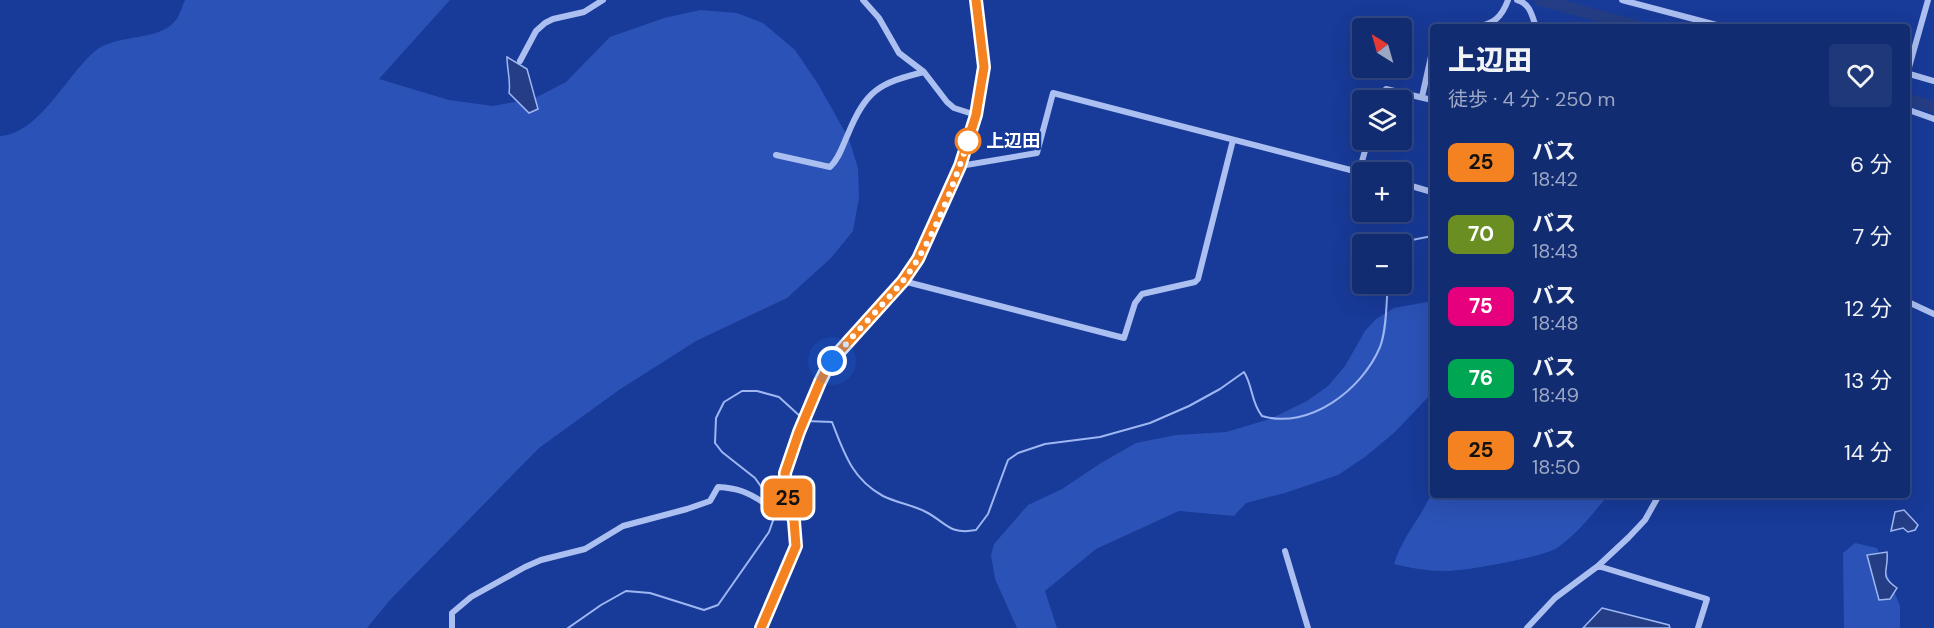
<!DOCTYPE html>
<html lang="ja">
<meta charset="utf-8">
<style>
:root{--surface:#122c72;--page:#1f387a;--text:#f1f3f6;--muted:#9ca7c4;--line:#314884}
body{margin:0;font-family:"DM Sans","Noto Sans JP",sans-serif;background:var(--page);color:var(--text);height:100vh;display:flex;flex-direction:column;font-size:22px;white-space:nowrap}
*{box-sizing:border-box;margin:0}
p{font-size:20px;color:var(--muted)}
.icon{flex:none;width:33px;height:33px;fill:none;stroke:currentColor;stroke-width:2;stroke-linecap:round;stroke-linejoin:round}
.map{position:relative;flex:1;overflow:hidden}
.details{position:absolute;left:1430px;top:24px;width:480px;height:474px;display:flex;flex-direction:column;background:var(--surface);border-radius:6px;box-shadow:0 6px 24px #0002,0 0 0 2px var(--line)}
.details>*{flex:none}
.badge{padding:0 12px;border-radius:9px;font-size:21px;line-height:39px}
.needle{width:39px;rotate:323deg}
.fabs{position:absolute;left:1352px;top:18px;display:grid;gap:12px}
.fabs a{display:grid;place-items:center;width:60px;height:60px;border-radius:6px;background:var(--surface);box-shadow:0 6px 24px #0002,0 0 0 2px var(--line);font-size:30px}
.you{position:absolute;width:30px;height:30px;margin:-15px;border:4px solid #fff;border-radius:50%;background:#1a73e8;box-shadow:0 0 0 9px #1a73e833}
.map>.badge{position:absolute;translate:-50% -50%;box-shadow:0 0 0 3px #fff}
.round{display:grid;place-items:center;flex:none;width:63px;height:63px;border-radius:6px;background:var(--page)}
.overview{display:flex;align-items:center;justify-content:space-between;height:102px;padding:0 18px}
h1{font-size:28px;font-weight:800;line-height:45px}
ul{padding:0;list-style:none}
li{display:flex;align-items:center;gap:18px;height:72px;padding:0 18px}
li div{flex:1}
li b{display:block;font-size:22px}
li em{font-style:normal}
li .badge{min-width:66px;font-weight:700;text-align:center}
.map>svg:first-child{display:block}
</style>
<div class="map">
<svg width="1934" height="628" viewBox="0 0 1934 628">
<rect width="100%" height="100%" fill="#183a98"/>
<path fill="#2b52b6" d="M185,0h265l-71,79 70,21 44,6 42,-8 31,-16 44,-45 54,-19 36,-8 37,3 26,10 32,27 23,34 31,55 9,29 1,30 -6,33 -22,27 -44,40 -91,43 -77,49 -80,58 -149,152 -23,28h-367v-492c39,-2 66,-60 94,-84 21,-19 65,-10 81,-31 5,-5 7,-15 10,-21z
M1432,301v92l-37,39 -30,25 -27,18 -53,18 -39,10 -12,13 -55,-5 -83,38 -51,42 12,37h-40l-22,-49 -4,-24 3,-11 34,-39 34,-16 39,-26 35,-20 40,-8 50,-3 44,-13 37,-18 21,-15 17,-20 20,-35 11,-12 18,-11z
M1432,492v3h176c-15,19 -31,39 -51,53 -14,9 -95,24 -113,23 -17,0 -34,-3 -50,-7 8,-27 27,-46 38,-72z
M1855,543l22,5 23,58v22h-56l-1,-75z"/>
<path fill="#243d85" stroke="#9eb7f3" stroke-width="1.5" d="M507,57l20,12 11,40 -9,4 -20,-20c2,-12 -2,-23 -2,-36z
M1904,510l14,15 -3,5 -7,2 -5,-4 -12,3 4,-19z
M1887,552c2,20 -9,23 10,36l-7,11 -11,1 -12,-45z
M1602,608l67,17 1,3h-87z"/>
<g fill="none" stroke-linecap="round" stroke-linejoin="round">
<path stroke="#9eb7f3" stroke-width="2" d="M1401,245l6,-4 25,-5
M806,421l26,1c12,31 20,57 51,74 14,7 30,9 43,16 21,11 23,23 50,18l12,-16 20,-54 10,-7 27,-9 55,-7 50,-14 39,-17 31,-17 24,-17c9,14 7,31 18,44 47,14 100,-26 118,-69 7,-18 6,-44 8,-63
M568,628l33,-23 25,-14 24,2 54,17 14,-5 51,-73 6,-17 -3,-13 -17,-24 -33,-26 -7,-9 1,-25 8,-16 18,-11h15l22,6 23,21"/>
<path stroke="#243d85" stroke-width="12" d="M1540,0l100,27
M1906,99l28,8"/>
<path stroke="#abbff1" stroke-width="6" d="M863,0l16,18 20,35 25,19 23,30 7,6 22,7
M1517,0c13,3 15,16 19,27
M1622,0l102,27
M1475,27c18,-2 27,-10 33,-27
M520,61l16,-30 9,-8 8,-4 31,-7 19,-12
M1906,73l28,8
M1906,78l22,-78
M1422,97l10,-45
M1379,100l2,-6 5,-5 46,11
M1906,109l28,10
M776,155l54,12c9,-8 13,-22 18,-33 18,-44 31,-51 76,-62
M960,166l77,-13 16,-60 309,80
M1359,172l9,-32
M1401,183l31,9
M903,281l221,57 11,-35 7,-9 53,-12 3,-3 35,-139
M1906,301l28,13
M1285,551l23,77
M1598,566l109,33 -9,29
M452,628v-15l19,-16 54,-30 16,-7 44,-11 38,-23 64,-17 23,-8 8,-14c19,1 30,5 46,16l22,-11
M1527,628l28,-30 43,-32 31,-29 16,-17 14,-25"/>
<path stroke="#abbff1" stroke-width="8" d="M761,628l35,-82 -2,-25 -8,-29 -1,-19 14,-41 21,-50 7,-15 12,-15 64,-71 15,-22 42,-93 16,-51 8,-48 -8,-67"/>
</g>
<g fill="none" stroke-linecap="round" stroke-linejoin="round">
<g stroke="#fff" stroke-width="14">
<path id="line" d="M761,628l35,-82 -2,-25 -8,-29 -1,-19 14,-41 21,-50 7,-14 12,-16 64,-71 15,-22 42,-93 16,-51 8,-48 -8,-67"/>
</g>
<use href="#line" stroke="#f58220" stroke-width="9"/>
<path stroke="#fff" stroke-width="6" stroke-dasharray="0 10.8" d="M832,361c22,-28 48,-52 70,-79 29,-36 52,-97 66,-141"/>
</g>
<circle fill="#fff" stroke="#f58220" stroke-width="3" cx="968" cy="141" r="12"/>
<g text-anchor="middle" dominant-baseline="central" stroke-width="4.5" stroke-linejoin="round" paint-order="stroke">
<g font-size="18" font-weight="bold" fill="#fff" stroke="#183a98" text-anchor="start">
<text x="986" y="141">上辺田</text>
</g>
</g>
</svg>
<div class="fabs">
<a><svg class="needle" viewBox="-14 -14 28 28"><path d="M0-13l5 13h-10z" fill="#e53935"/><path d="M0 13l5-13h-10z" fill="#9ca7c4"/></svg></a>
<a><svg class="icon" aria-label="layers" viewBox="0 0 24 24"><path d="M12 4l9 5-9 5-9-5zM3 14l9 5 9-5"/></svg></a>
<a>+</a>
<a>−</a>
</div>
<div class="you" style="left:832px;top:361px"></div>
<b class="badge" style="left:788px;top:498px;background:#f58220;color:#111">25</b>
<section class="details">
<div class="overview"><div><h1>上辺田</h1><p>徒歩 · 4 分 · 250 m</p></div><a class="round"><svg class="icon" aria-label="heart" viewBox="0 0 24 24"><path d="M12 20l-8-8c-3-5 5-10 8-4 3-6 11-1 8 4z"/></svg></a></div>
<ul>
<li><span class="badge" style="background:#f58220;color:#111">25</span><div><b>バス</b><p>18:42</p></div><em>6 分</em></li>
<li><span class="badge" style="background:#6b8e23;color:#fff">70</span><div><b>バス</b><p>18:43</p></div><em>7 分</em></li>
<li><span class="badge" style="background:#e6007e;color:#fff">75</span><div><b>バス</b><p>18:48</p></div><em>12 分</em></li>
<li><span class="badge" style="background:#00a651;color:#fff">76</span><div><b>バス</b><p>18:49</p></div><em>13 分</em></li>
<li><span class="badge" style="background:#f58220;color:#111">25</span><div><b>バス</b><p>18:50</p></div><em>14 分</em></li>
</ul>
</section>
</div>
